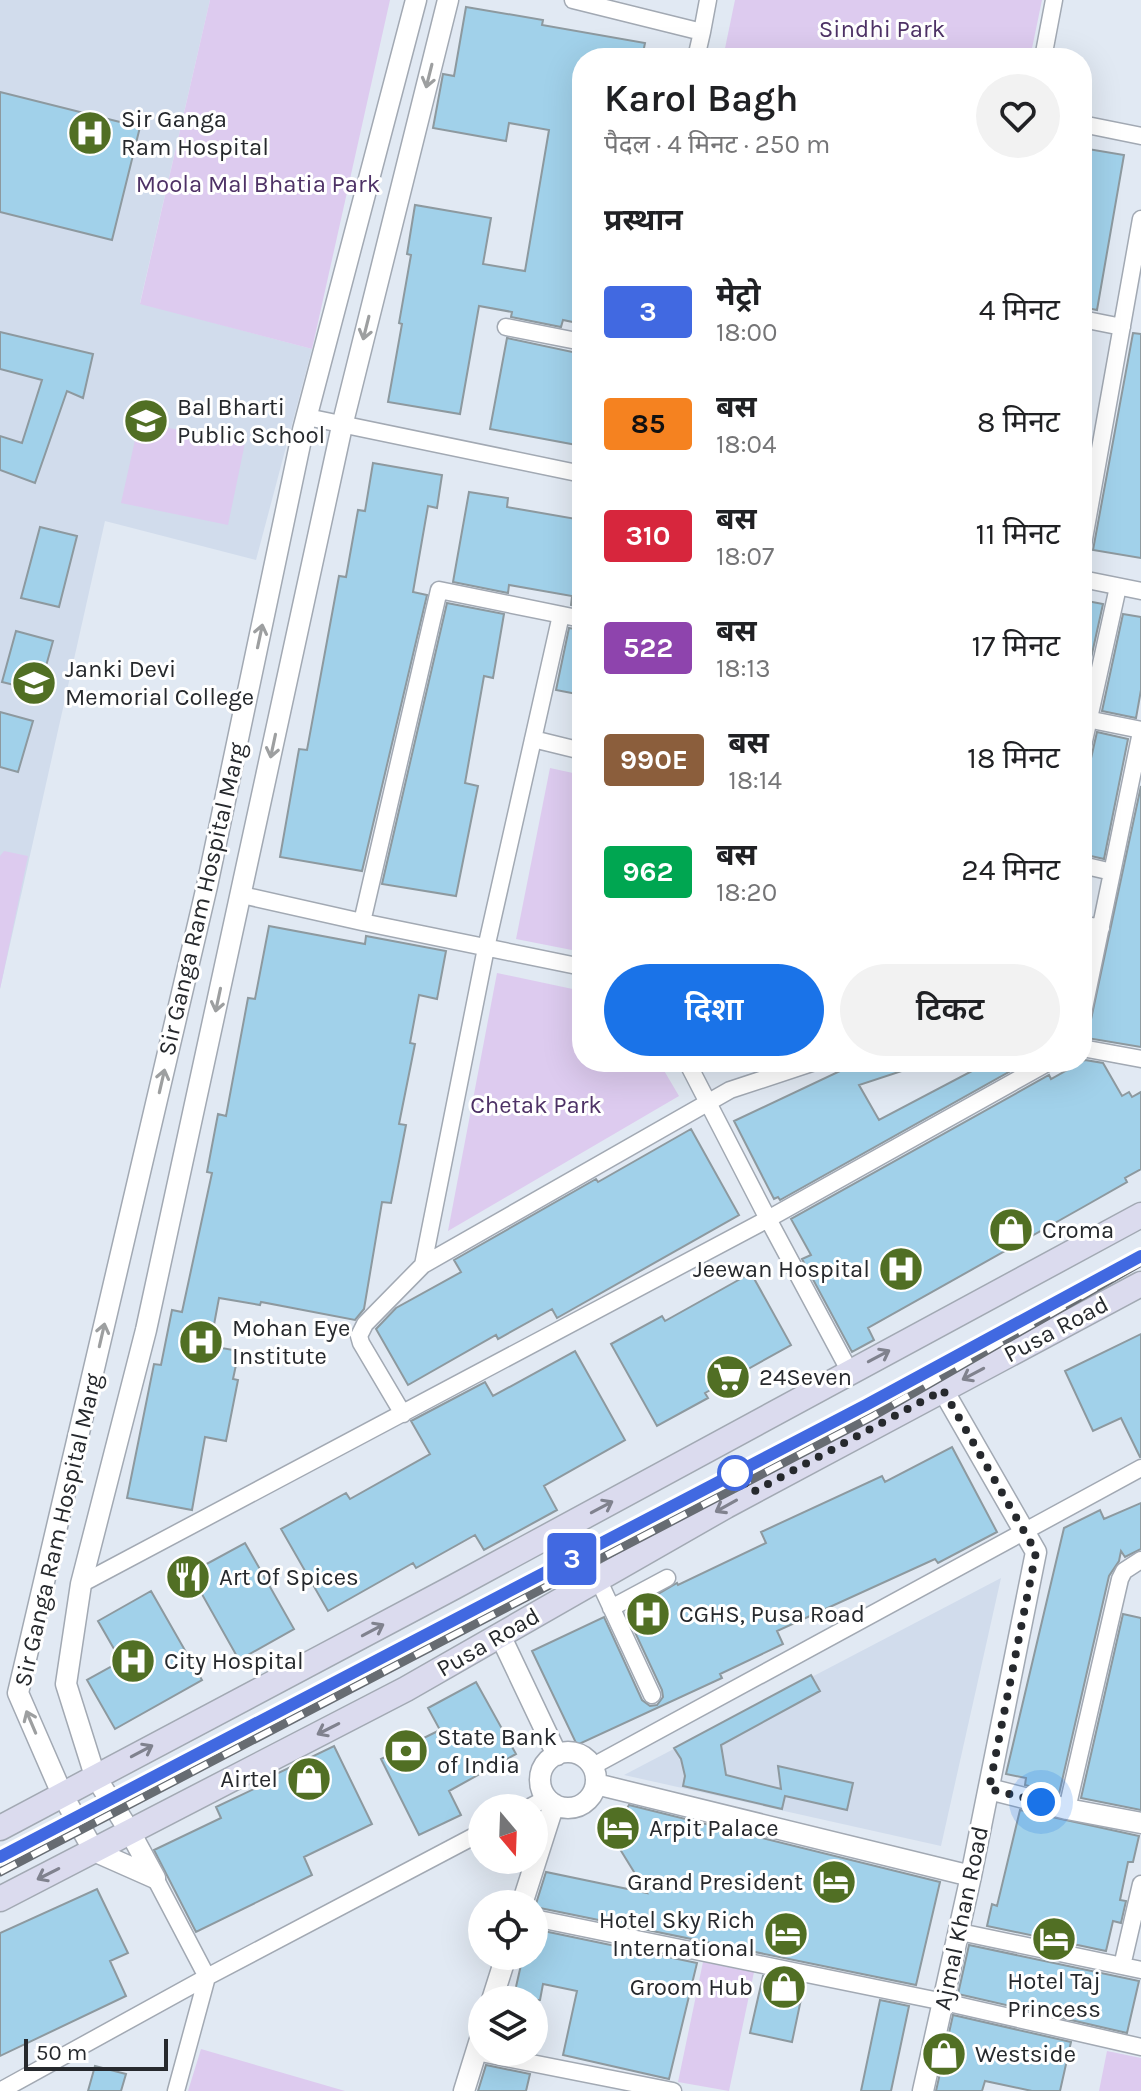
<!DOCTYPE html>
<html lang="hi">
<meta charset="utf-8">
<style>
:root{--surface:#fff;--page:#f2f2f2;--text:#202124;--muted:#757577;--accent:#1a73e8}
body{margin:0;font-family:Karla,"Noto Sans Devanagari",sans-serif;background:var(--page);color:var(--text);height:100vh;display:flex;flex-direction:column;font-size:30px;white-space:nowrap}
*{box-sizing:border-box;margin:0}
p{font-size:26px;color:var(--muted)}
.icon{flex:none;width:44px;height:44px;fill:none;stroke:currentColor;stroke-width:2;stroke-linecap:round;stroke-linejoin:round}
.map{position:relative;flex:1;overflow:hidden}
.drawer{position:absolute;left:572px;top:48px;width:520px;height:1024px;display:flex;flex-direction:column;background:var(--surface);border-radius:32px;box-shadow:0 8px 32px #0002}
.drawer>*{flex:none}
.badge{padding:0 16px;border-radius:6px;font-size:28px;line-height:52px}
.needle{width:52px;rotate:161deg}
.controls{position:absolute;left:468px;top:1794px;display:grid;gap:16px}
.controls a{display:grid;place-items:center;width:80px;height:80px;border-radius:50%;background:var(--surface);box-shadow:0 8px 32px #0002;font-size:40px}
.scale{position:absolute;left:24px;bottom:20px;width:144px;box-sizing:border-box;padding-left:8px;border:4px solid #26292d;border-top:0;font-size:22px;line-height:28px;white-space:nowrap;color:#26292d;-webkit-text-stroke:6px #fff;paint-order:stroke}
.you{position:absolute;width:40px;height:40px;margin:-20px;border:6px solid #fff;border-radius:50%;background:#1a73e8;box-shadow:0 0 0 12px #1a73e833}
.map>.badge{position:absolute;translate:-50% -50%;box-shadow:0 0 0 4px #fff}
h2{padding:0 32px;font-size:30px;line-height:72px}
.round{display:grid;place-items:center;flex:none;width:84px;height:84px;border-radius:42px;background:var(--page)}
.headline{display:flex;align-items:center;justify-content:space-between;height:136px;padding:0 32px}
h1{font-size:38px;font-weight:600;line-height:60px}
.action{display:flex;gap:16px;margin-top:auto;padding:16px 32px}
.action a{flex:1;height:92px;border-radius:48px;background:var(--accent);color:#fff;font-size:32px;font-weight:600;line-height:92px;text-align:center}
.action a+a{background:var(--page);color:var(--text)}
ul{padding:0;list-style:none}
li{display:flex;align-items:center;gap:24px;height:112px;padding:0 32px}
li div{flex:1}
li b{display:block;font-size:30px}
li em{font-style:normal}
li .badge{min-width:88px;font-weight:700;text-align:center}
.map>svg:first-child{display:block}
</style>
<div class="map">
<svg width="1141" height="2091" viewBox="0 0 1141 2091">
<rect width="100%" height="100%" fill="#e1e9f3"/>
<path fill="#d1dcec" d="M0,0h210l-70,303 172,46 -56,211 -151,-39 -105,468z
M1001,1578l-60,268 -317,-71z"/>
<path fill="#ddcbef" d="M210,0h180l-78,349 -172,-45z
M735,0h307l-12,58h-307z
M139,422l106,21 -17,82 -107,-22z
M550,768l32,7v177l-66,-13z
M4,851l24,5 -28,133v-133z
M497,973l85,18v71h77l20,34 -231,135z
M703,1962l51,10 -25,119 -51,-9z
M201,2049l144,42h-157z
M1107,2051l34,7v33h-42z"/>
<path fill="#a1d1ea" stroke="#8d999f" stroke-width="2" d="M466,7l77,13 -1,5 103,18 -3,15h-60v266l-19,-4 -2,7 -50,-10 1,-5 -33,-6 -19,108 -72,-12 14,-78 -3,-1 12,-68 -4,-1 8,-49 76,13 -8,46 42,7 24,-141 -40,-7 -3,18 -73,-13 10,-54 11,2z
M0,92l140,35 -28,113 -112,-28z
M1082,148l42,7 -27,155 -15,-3z
M0,332l93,22 -10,44 -16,-7 -32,92 -35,-13v-34l22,7 20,-63 -42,-11z
M1133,333l8,1v224l-48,-8z
M507,338l75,16v92l-92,-17z
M373,463l69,12 -5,33 -9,-2 -15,86 14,3 -65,276 -82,-14 19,-108 8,1 32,-174 7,1 12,-67 7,1z
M469,492l39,6 -1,9 75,13v88l-11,-3 1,-9 -63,-11 -1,8 -55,-11z
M40,527l37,9 -18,71 -38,-9z
M1082,600l21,4 -21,95z
M447,603l57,11 -11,64 -9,-2 -19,107 13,3 -22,110 -74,-12z
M1123,614l18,3v73l-5,28 -34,-7z
M569,628l13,2v65l-26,-5z
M16,631l37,10 -14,50 -37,-9z
M0,712l33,9 -15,51 -18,-5z
M1097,732l31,7 -24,120 -22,-5v-56z
M1141,786v261l-54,-9z
M269,926l96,18 1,-8 80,15 -9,48 -18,-4 -9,48 5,1 -16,80 7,1 -15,78 -9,-1 -18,107 -9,11 -94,-18 -1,3 -41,-7 -9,48 29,5 -6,28 5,1 -12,61 -21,-4 -13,73 -65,-12 27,-134 7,1 11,-55 10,2 30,-139 -5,-1 11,-58 8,2 22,-118 7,1z
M1085,1060l18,3 19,33 7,-4 3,5 9,-5v77l-16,9 2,4 -42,24 -217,122 6,12 -22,12 -50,-93 9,-4 -20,-36 258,-144 2,4z
M859,1062h61v3l-61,20 20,35 110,-58 34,2 -243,136 -2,-3 -4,2 -40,-78z
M691,1129l48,86 -182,103 -5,-9 -54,30 -2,-4 -88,50 -32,-56 20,-21 65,-36 -7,-12 142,-81 2,3z
M751,1273l40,72 -86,48 3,5 -51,28 -46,-82 51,-28 3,5z
M1141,1334v123h-1l-19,-39 -28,13 -28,-60z
M575,1351l50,89 -81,46 13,24 -73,40 -9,-15 -59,33 -3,-5 -85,48 -47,-82 65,-36 4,6 80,-45 -19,-33 74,-39 8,14z
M952,1447l45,85 -59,31 -3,-4 -158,72 6,13 -63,30 2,4 -145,67 -45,-94 72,-34 38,83 8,6 7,-1 6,-8 -1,-7 -36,-77 51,-30 1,2 88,-42 -5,-11 121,-56 3,6z
M1141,1503v46l-16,8 -4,-6 -2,10 -10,15 -50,218 -34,-9 1,-7 -20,-4 58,-246 36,-18 4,9z
M245,1543l49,86 -55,31 -49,-87z
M151,1591l51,89 -87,49 -28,-49 34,-19 -23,-40z
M1123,1614l18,4v192l-60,-12z
M811,1675l9,16 -99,54 5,30 55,14 -3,-23 75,17 -6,27 -62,-14 -3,13 -99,-23 2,-10 -4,-17 -7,-11z
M476,1682l40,72 -67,37 12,24 -42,20 -38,-76 59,-29 -12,-22z
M334,1746l38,78 -68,33 8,18 -116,57 -42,-82 67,-32 -5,-11 59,-28 -1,-4z
M629,1805l311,77 -24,103 -381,-78 11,-35 101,21 -40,-65 14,-9z
M1020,1810l119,26 -6,26h-5l-8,38 6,1 -5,22 -8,-2 -7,30 -119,-25 5,-22 5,2z
M97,1889l31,64 -18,8 16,35 -126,60v-123z
M534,1929l163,34 -28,116 -106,-24 14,-64 -34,-7 -3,16h-27l10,-44h11z
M969,1945l170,36 -12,52 -169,-39z
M763,1976l41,9 -12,57 -42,-9z
M880,2000l29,6 -18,85h-30z
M953,2015l118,27 -11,49h-28l-47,-10 -3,10h-46z
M486,2065l44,9 -4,17h-48z
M95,2066l31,8 -5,17h-33z"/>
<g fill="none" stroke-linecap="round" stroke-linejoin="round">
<g stroke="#a2a9b3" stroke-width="19">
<path id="minor" d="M573,0l129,32 6,-32
M696,58l6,-26
M1043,58l11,-58
M1082,124l59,12
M1082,319l40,8
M506,327l76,15
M307,417l275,57
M1082,550l59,-331
M1082,579l59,12
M1082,718l59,12
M533,739l49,12
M1082,750l36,-163
M1082,865l30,7
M242,895l120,27 220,45
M362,922l77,-332 143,29
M1082,924l19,4
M1082,1018l59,-286
M1082,1048l59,11
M423,1265l63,-317 75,-333
M850,1372l-82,-153 281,-157
M403,1414l-42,-71 -2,-7 6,-12 58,-59 307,-175 85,-28
M598,1579l54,116
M81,1584l687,-365 -81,-157
M611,1608l56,-30
M593,1766l548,-298
M528,1808l19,-10
M1067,1809l53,-230 4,-8 17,-11
M155,1878l52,99 -31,114
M534,1918l410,84 197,45
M960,1932l181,38
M1122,1966l19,-82
M476,2052l197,39
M0,2091l207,-114 275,-145"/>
</g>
<g stroke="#a2a9b3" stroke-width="23">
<path id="tertiary" d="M500,1635l57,120
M540 1780a28 28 0 1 1 56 0a28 28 0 1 1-56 0Z
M596,1784l375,92
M989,1789l78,20 74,14
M155,1878l-61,-27 -32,-57 -44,-101 189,-807 96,-456 113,-430
M155,1878l-25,-46 -35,-56 -29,-92 15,-100 65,-254 196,-904 106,-426
M522,1904l32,-100
M492,2000l14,-44
M464,2091l18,-58
M923,2091l48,-215 65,-324 -93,-162"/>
</g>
<g stroke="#a2a9b3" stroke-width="27">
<path id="secondary" d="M0,1828l454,-241 687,-372
M0,1899l406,-210 320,-183 415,-222"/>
</g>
<use href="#minor" stroke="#fff" stroke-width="16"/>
<use href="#tertiary" stroke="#fff" stroke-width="20"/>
<use href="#secondary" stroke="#dbdbee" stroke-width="24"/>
<g stroke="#676c72" stroke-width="9">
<path id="rail" d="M695,1494l233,-123
M0,1857l443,-231
M0,1872l873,-456 268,-154"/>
</g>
<use href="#rail" stroke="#fff" stroke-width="6" stroke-dasharray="18" stroke-linecap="butt"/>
</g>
<defs><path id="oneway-shaft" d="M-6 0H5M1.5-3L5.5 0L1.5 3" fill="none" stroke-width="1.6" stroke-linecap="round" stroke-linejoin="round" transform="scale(2)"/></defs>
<g stroke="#9d9fa0">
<use href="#oneway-shaft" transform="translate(429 76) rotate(104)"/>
<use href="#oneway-shaft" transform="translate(366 328) rotate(104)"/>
<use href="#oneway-shaft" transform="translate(260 636) rotate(-78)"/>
<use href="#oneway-shaft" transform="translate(273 746) rotate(102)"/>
<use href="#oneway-shaft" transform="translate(218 1000) rotate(102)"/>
<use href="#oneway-shaft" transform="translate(162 1081) rotate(-77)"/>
<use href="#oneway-shaft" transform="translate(102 1335) rotate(-77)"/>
<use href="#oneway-shaft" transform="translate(31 1722) rotate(-113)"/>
</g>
<g stroke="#80828e">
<use href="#oneway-shaft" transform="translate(879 1356) rotate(-28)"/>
<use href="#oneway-shaft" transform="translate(973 1374) rotate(152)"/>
<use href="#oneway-shaft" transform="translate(726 1506) rotate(151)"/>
<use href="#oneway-shaft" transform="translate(602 1507) rotate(-28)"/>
<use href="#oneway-shaft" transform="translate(373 1630) rotate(-28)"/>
<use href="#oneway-shaft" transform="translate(328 1729) rotate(153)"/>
<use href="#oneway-shaft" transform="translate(142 1751) rotate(-28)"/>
<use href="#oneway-shaft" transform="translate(48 1874) rotate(153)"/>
</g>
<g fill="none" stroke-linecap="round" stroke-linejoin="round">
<g stroke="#fff" stroke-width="18">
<path id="line" d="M0,1857l866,-452 275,-149"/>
</g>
<use href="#line" stroke="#4169e1" stroke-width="12"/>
<path stroke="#26292d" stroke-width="8" stroke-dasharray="0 14.4" d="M735,1473l18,19 190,-102 93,162 -47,237 52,13"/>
</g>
<defs>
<g id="hospital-disc" transform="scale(2.3)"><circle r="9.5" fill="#516f24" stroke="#fff"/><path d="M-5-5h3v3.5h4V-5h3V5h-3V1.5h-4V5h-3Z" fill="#fff"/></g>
<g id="school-disc" transform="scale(2.3)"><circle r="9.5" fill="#516f24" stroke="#fff"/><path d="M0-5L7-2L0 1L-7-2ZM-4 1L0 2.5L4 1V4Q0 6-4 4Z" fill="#fff"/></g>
<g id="university-disc" transform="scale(2.3)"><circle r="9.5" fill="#516f24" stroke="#fff"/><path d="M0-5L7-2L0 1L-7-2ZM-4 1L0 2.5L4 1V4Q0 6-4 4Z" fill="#fff"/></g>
<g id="shop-disc" transform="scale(2.3)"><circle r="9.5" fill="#516f24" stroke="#fff"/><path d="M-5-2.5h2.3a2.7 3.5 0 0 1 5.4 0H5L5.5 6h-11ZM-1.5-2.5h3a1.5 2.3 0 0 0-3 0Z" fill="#fff"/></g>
<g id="supermarket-disc" transform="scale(2.3)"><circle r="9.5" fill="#516f24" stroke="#fff"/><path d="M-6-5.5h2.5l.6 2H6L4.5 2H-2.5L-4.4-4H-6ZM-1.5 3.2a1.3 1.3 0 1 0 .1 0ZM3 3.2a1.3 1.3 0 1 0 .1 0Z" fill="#fff"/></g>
<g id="restaurant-disc" transform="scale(2.3)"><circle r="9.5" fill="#516f24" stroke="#fff"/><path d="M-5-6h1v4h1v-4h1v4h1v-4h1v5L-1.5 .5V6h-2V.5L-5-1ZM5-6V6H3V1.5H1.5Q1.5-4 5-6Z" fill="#fff"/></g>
<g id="bank-disc" transform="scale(2.3)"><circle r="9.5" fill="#516f24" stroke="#fff"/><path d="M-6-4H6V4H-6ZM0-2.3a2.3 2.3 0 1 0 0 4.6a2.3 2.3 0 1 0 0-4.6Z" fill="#fff"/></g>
<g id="hotel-disc" transform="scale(2.3)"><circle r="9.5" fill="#516f24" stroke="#fff"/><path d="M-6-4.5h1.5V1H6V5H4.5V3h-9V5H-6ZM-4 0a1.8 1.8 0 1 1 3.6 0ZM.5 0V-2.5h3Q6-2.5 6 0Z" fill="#fff"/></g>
</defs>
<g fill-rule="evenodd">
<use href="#hospital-disc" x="90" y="133"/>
<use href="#school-disc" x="146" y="421"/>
<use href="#university-disc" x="34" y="683"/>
<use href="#shop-disc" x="1011" y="1230"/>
<use href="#hospital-disc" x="901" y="1269"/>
<use href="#hospital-disc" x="201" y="1342"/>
<use href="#supermarket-disc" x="728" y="1377"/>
<use href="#restaurant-disc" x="188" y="1577"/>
<use href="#hospital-disc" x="648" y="1614"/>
<use href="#hospital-disc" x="133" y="1661"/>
<use href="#bank-disc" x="406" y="1751"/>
<use href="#shop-disc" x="309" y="1779"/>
<use href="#hotel-disc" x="618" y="1828"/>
<use href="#hotel-disc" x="834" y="1882"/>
<use href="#hotel-disc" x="786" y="1934"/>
<use href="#hotel-disc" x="1054" y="1939"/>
<use href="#shop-disc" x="784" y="1987"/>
<use href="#shop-disc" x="944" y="2054"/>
</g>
<circle fill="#fff" stroke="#4169e1" stroke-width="4" cx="735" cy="1473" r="16"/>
<g text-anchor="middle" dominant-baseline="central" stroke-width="6" stroke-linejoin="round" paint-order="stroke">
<g font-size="24" fill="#4e3266" stroke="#fff">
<text x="882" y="29">Sindhi Park</text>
<text x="258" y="184">Moola Mal Bhatia Park</text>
<text x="536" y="1105">Chetak Park</text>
</g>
<g font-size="24" fill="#26292d" stroke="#fff" text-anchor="start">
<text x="121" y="119">Sir Ganga<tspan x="121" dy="28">Ram Hospital</tspan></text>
<text x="177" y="407">Bal Bharti<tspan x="177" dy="28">Public School</tspan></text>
<text x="65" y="669">Janki Devi<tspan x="65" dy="28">Memorial College</tspan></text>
<text x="1042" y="1230">Croma</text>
<text x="870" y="1269" text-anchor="end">Jeewan Hospital</text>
<text x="232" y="1328">Mohan Eye<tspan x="232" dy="28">Institute</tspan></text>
<text x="759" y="1377">24Seven</text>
<text x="219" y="1577">Art Of Spices</text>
<text x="679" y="1614">CGHS, Pusa Road</text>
<text x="164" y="1661">City Hospital</text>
<text x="437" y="1737">State Bank<tspan x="437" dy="28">of India</tspan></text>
<text x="278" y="1779" text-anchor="end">Airtel</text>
<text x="649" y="1828">Arpit Palace</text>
<text x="803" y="1882" text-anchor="end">Grand President</text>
<text x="755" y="1920" text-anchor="end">Hotel Sky Rich<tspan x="755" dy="28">International</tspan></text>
<text x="1054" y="1981" text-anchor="middle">Hotel Taj<tspan x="1054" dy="28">Princess</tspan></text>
<text x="753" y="1987" text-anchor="end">Groom Hub</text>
<text x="975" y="2054">Westside</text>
</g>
<g font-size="24" fill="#26292d" stroke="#fff">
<text transform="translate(202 899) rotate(-77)">Sir Ganga Ram Hospital Marg</text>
<text transform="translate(1056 1329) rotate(-28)">Pusa Road</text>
<text transform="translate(58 1530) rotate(-77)">Sir Ganga Ram Hospital Marg</text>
<text transform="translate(488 1642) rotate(-30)">Pusa Road</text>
<text transform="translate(961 1918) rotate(-78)">Ajmal Khan Road</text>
</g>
</g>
</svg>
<div class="controls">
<a><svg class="needle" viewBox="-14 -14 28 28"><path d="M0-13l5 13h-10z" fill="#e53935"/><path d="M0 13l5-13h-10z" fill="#757577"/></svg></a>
<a><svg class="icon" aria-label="locate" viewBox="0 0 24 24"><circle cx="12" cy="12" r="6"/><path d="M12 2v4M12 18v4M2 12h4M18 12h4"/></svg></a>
<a><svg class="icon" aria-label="layers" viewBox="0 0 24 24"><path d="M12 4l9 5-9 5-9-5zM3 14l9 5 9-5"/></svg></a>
</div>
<div class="scale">50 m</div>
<div class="you" style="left:1041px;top:1802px"></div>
<b class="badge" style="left:572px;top:1559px;background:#4169e1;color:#fff">3</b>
<section class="drawer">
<div class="headline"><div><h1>Karol Bagh</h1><p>पैदल · 4 मिनट · 250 m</p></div><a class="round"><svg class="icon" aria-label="heart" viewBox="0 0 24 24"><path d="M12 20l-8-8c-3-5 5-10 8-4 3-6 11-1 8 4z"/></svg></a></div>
<h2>प्रस्थान</h2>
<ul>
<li><span class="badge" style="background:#4169e1;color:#fff">3</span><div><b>मेट्रो</b><p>18:00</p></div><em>4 मिनट</em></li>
<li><span class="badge" style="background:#f58220;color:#111">85</span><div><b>बस</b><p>18:04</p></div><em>8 मिनट</em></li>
<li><span class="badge" style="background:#d7263d;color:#fff">310</span><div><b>बस</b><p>18:07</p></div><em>11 मिनट</em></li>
<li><span class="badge" style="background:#8e44ad;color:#fff">522</span><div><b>बस</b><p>18:13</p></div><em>17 मिनट</em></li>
<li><span class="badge" style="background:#8b5e3c;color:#fff">990E</span><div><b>बस</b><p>18:14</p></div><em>18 मिनट</em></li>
<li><span class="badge" style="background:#00a651;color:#fff">962</span><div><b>बस</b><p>18:20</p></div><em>24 मिनट</em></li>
</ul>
<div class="action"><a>दिशा</a><a>टिकट</a></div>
</section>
</div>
